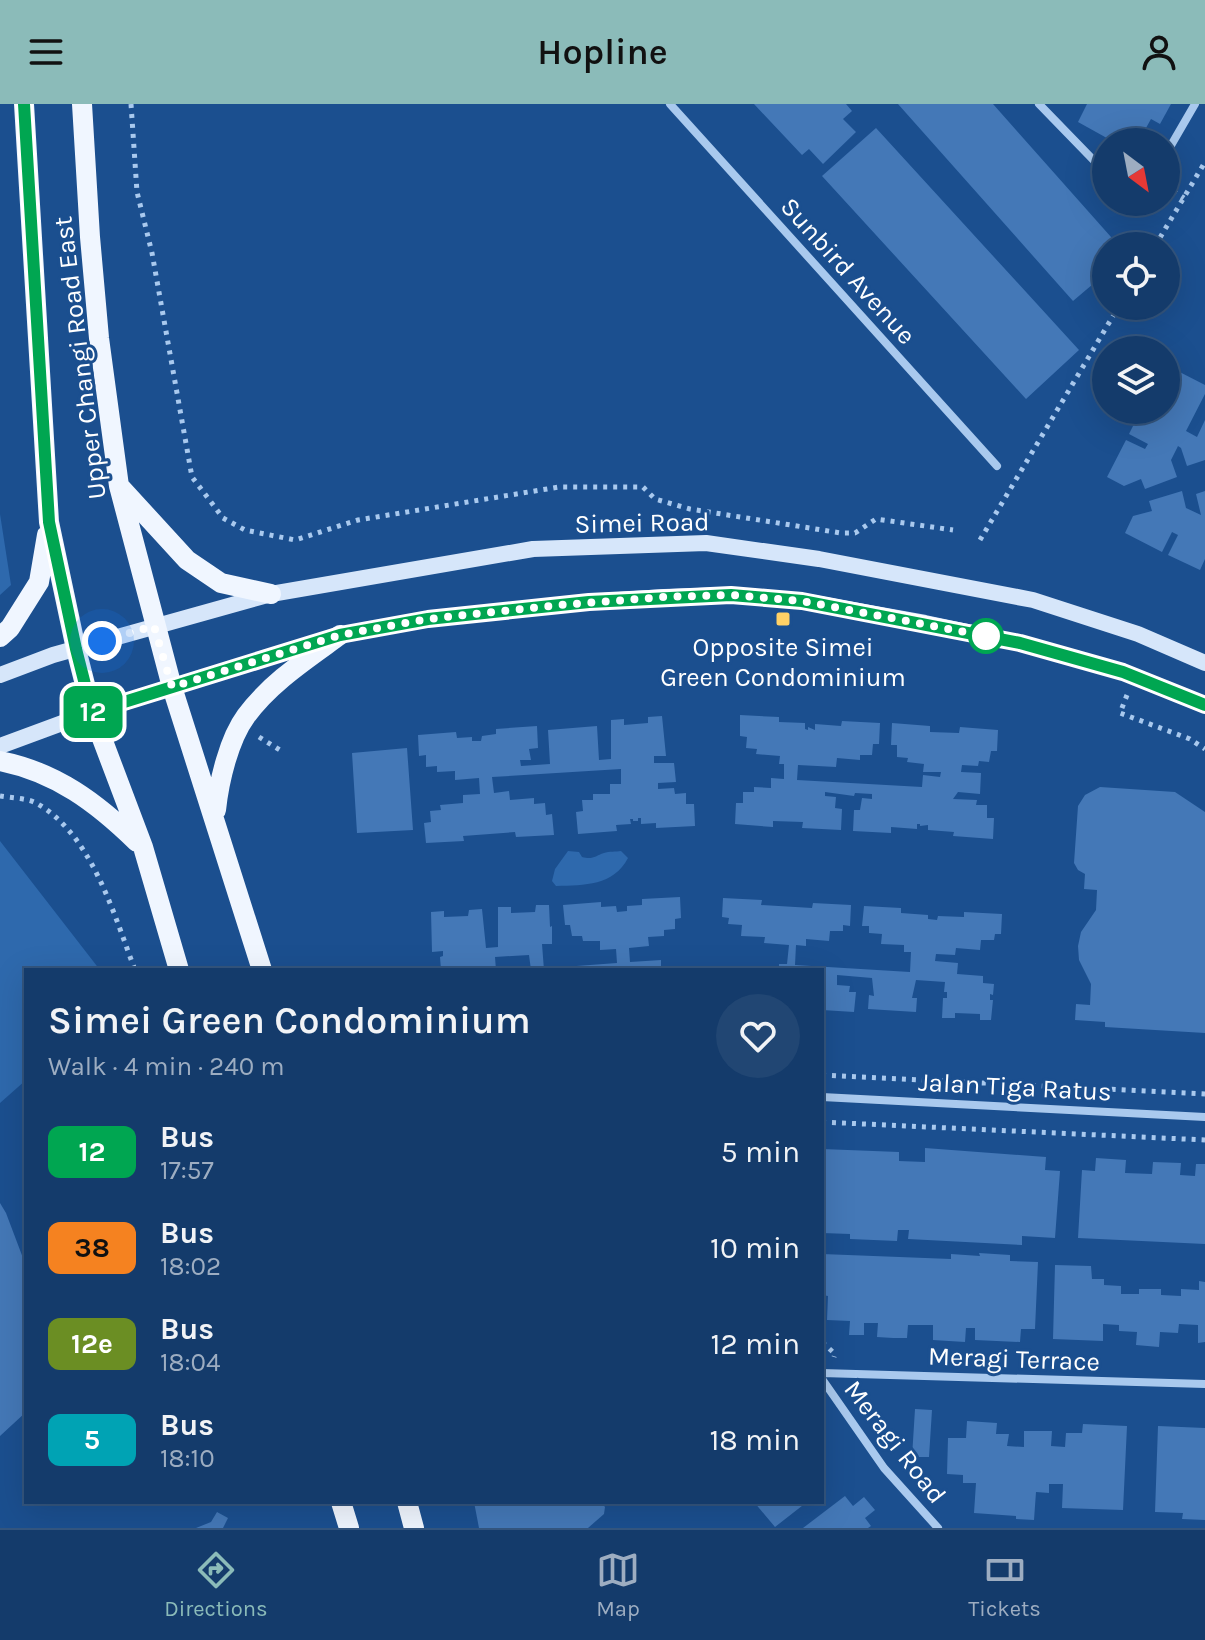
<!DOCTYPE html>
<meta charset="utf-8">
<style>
:root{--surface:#143b6b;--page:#214673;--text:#f1f3f6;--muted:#9dadc1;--line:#33557e;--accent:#8bbbb9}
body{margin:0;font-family:Karla,sans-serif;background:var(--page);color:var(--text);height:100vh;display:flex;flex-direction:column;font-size:30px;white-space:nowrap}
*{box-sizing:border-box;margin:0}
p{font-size:26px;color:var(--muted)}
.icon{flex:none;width:44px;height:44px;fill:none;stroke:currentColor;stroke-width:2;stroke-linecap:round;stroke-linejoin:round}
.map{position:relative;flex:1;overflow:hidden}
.side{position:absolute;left:24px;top:864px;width:800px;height:536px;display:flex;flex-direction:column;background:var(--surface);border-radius:0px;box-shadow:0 8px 32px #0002,0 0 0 2px var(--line)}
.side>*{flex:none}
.badge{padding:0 16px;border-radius:12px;font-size:28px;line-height:52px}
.needle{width:52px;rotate:148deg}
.buttons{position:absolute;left:1092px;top:24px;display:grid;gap:16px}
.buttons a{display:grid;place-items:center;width:88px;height:88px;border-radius:50%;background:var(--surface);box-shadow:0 8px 32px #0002,0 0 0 2px var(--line);font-size:40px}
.you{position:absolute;width:40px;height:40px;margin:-20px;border:6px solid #fff;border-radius:50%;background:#1a73e8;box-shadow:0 0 0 12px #1a73e833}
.map>.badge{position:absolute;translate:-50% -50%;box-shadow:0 0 0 4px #fff}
.round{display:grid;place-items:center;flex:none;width:84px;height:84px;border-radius:42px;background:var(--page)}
.summary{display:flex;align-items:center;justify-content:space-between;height:136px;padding:0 24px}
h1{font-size:38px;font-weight:600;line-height:60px}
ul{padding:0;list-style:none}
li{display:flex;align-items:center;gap:24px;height:96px;padding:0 24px}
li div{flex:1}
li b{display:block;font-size:30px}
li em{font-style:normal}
li .badge{min-width:88px;font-weight:700;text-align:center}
header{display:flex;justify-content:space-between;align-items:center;height:104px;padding:0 24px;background:var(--accent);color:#111;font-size:36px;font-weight:600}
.tabs{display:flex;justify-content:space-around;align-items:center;height:112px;border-top:2px solid var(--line);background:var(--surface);font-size:22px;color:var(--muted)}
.tabs a{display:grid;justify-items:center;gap:4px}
.tabs .selected{color:var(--accent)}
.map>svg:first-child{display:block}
</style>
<header><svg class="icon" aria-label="menu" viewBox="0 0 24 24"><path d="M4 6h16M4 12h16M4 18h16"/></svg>Hopline<svg class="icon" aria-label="person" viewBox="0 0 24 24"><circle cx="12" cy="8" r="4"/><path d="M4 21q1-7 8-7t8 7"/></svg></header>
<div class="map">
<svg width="1205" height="1424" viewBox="0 0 1205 1424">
<rect width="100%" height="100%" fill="#1b4f8f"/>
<path fill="#2e69ad" d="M0,410l11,71 -11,10z
M0,737l100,129h-74v110l-26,23z
M568,747l11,1 3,5c11,3 13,-1 22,-4 5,-2 12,-1 17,-2l7,7c-15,28 -43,27 -72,28l-4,-5 3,-12z"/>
<path fill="#4478b7" d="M754,0h92l6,7 -9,8 13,13 -33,32 -14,-15 -7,6z
M898,0h95l126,142h-13v27l-33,28z
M1087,0h84l-11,20 -9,-5 -10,18 -15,-9 -7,14h-5l-36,-20z
M876,24l203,222 -53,49 -204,-223z
M1166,261l39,20v9l-19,37 11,6 8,-17v40l-18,6 -6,-18 -3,-2 -7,14 6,17 -32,12 -4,-10 -17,7 -17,-9 19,-37 19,9 3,-5 -19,-10 12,-24 22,2 3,-2z
M1182,387l4,17 15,7 -5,-21 9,-3v68l-5,11 -32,-15 10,-20 -6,-3 -10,20 -37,-19 8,-17 19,-5 -3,-10z
M740,611l39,2v5l26,1v6l3,1v-3l7,3v-6l26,2 1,-5 38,2 -1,21h-6l-1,11h-12v5l-23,-2 -1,9 -38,-2 -1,15 125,7 1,-12 17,2 1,-5h-18l1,-8 -17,-2 1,-4 -11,-1v-12h-6l1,-22 38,3v6l29,1 1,-6 38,3 -1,21h-6l-2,11 -10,-1 -1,5 -16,-1 -1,7 20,1 -1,21 -22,-2 -5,7 24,1 -1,5h11v13h7l-1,21 -40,-3 1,-4 -26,-2v-5l-8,1v-2h-3v5l-26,-2v6l-38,-2 1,-21h6l2,-12 10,1v-5l-17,-1 -1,3 -29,-4v4l11,1 -1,11 7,1 -1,21 -39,-2 1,-6 -30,-1v6l-38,-3 1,-21h7v-11h11v-5l17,1v-10l13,1v-15h-5l1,-8 -24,-2 1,-5 -11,-1 1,-11 -7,-1z
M662,612l4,40h-12v7h20l2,19 -18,1v6l16,-1 1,6 11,-1v11h8l1,22 -39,2v-5l-15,1v-6h-3v3h-5v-2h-3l1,5 -15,1 1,6 -39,3 -2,-22 7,-1 -1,-11h11v-6h17v-10h11v-15l-129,8 2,16 15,-2 1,9 24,-2v6l11,-1 1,12 6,-1 2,21 -38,2 -1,-5 -52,4 1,5 -38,2 -2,-20 7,-1 -1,-11 11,-1 -1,-5 23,-2v-8l17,-1 -1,-16 -24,2v-9l-18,1v-6l-11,1v-12l-7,1 -1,-21 38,-3 1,6 15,-1v4h9l1,-5 14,-2v-5l41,-3 1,22 -9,1 2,11h-11l1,6 29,-2 -2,-34 49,-4 2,34 12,-1v-39l13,-1v6l24,-2v-6z
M407,644l6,82 -56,3 -5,-80z
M1100,683l75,5 30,20v221l-100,-6v-5l-30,-2 1,-16 14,1 1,-21 -12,-24 -1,-14 3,-14 15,-22 1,-20 -13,-1 1,-15 -7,-4 -4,-7 4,-57 7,-11z
M680,793l1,21 -6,1v10l-11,1v6l-16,1 1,9 -20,2 1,14 31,-2v10h-112v-2l68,-5 -1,-14 -16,1v-9h-17l-1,-5h-10l-2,-11h-5l-2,-20 38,-3v5l15,-1 1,6 10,-1v-5l15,-1v-6z
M723,794l39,2 -1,5 51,3 1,-5 38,2 -1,21 -7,-1v6h-13l-1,10 -23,-2v7l-10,-1 -1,20 115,7 1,-20h-7v-7l-23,-1 1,-10 -13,-1v-7h-7l2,-20 37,2v5l27,2v4l9,1 1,-4 26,1v-5l38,2 -1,20h-6l-1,6h-13l-1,10 -24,-2 -1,7 -19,-1 -1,7 23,2 -1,11 26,2v7l11,1 -1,11 -3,-1v6h3l-2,20h-11v-6l-25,-1v5h-13l1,-20h4v-6h-3l1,-10 -29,-2 -4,18h5l-1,14 -48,-3 1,-14 5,1 -2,-18 -35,-3v10l13,1 -1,6h7l-2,20 -32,-2v-40h-43v-6h8l2,-19 -25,-2 1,-6 -24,-1 1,-11 -14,-1 1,-6 -7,-1z
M536,801h13l1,22 2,-1v18h-10l2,26h-13l-2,-15 -34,2 1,13h-55l-1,-13 3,-1v-5l-11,1 -1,-40 13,-1v6l24,-1 1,-6 13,-1 4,39 12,-1v-40h13v6l24,-1z
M925,1044l121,9 -1,13 15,1 -5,67 -33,-2v9l-114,-6 1,-9h-11l-1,11 -47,-2v-5l-28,-1v-84l77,3v9l26,1z
M1096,1054l30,2 -1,13 27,1 1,-12 28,1 -1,12 15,1 1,-12h9v80l-127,-6 4,-68 13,1z
M0,1099l6,10 20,53v146l-26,24z
M979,1149l31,2v6l28,1 -3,67h-14l-1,13 -45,-2v-12h-9l-1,14 -32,-2v-15h-25l-1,13h-14l-16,-1 1,-14h-14v12h-15l1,-14 -23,-1 1,-24 -6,-1v-41l129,5v-5l29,2z
M1055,1161l36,1 1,13h12v6l17,1v8h18v-5h22v6l20,1v-7l18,1v-9l6,1v60l-7,1v-18l-19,-1 -1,9 -18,-1 -1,15 -23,-2 1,-13 -18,-1v-6l-16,-1v17l-50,-2z
M915,1305l17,1 -3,47h-17z
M967,1317l30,2 -1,11h13l-2,12 17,1v-16h28l-1,15 14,1 1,-14h16l1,-9 44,2 -4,84 -61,-2 1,-24h-14v9l-13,-1 -2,28 -18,-1v-3l-42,-3 2,-30h-13v-8l-16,-1 1,-36h18z
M1158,1322l47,2v92l-23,-1 1,-6 -28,-1z
M845,1392l8,10 11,-9 11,13 -10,8 6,8 -3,2h-65z
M474,1398h127l4,5 -1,7 -16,14h-109z
M754,1398h53l-32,25z
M217,1408l11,6 -5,10h-27l15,-6z"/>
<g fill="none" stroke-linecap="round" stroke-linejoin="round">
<path stroke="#a9c9ee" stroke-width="5" stroke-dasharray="4 6" stroke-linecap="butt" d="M131,0l6,88 15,61 40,224 31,41 22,12 50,10 63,-20 201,-33h84l12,12 35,10 151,24h14l21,-14 77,11
M1166,88l3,-4 15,10
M1155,142l50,-84
M980,436l139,-234
M1127,591l-7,18 70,26 15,10
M259,633l24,15
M0,692c11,2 27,2 36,7 56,31 78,112 99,167
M822,971l383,19
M822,1018l383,18
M822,1238l13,12 -1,3"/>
<path stroke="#a9c9ee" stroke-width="8" d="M670,0l327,362
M1039,0l67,69
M1166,50l29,-50
M822,993l383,20
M822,1269l383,11
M822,1275l62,89 54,60"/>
<path stroke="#d6e6fa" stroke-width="16" d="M0,571l53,-20 218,-61 262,-45 173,-6 113,16 214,41 105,34 67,29
M0,642l92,-34 248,-77 88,-16 161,-17 75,-5 67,-2 71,6 123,22 95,20 103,29 82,33"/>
<path stroke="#f0f6ff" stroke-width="20" d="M24,0l25,418 27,127 16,63 51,135 36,123
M82,0l8,133 9,101 20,148 53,201 90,283
M121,384l66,72 34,23 50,11
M0,533l10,-9 29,-46 8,-47
M0,657c56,11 97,42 137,81
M216,706c3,-29 13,-71 30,-94 24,-33 61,-57 94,-81
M341,1398l8,26
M407,1398l7,26"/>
</g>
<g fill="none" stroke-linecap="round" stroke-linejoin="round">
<g stroke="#fff" stroke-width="18">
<path id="line" d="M24,0l25,418 27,127 16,63 248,-77 88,-16 161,-17 142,-7 71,6 218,42 103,29 82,33"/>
</g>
<use href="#line" stroke="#00a651" stroke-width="12"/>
<path stroke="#fff" stroke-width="8" stroke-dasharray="0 14.4" d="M102,537l52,-15 18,61 168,-52 88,-16 132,-14 104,-8 67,-2 71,6 194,37 -10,-2"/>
</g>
<rect fill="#ffd166" stroke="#1b4f8f" stroke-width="3" x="775" y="507" width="16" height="16" rx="4"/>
<circle fill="#fff" stroke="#00a651" stroke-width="4" cx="986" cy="532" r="16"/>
<g text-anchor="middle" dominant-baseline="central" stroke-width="6" stroke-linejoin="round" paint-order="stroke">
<g font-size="26" fill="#fff" stroke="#1b4f8f">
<text transform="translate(848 167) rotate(48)">Sunbird Avenue</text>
<text transform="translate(80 254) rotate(-97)">Upper Changi Road East</text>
<text transform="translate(642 419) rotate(-1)">Simei Road</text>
<text transform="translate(1015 983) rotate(3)">Jalan Tiga Ratus</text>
<text transform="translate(1014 1255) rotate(2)">Meragi Terrace</text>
<text transform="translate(895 1338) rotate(52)">Meragi Road</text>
</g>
<g font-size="26" fill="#fff" stroke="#1b4f8f">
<text x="783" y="543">Opposite Simei<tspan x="783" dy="30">Green Condominium</tspan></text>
</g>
</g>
</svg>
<div class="buttons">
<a><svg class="needle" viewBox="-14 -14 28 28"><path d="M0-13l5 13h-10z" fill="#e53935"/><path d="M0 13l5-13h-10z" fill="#9dadc1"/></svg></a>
<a><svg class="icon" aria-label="locate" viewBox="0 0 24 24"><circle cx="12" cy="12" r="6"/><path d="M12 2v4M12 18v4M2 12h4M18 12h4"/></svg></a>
<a><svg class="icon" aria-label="layers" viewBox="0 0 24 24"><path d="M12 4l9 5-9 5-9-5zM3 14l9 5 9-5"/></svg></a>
</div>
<div class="you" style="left:102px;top:537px"></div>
<b class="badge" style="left:93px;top:608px;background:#00a651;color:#fff">12</b>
<section class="side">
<div class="summary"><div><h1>Simei Green Condominium</h1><p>Walk · 4 min · 240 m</p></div><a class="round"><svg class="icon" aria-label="heart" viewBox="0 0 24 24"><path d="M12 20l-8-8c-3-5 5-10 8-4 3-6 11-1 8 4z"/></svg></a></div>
<ul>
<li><span class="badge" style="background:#00a651;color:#fff">12</span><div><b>Bus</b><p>17:57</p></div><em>5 min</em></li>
<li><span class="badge" style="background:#f58220;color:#111">38</span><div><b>Bus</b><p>18:02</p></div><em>10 min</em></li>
<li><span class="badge" style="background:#6b8e23;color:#fff">12e</span><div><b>Bus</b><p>18:04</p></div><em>12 min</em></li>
<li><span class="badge" style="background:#00a3b4;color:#fff">5</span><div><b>Bus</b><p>18:10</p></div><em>18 min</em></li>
</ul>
</section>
</div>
<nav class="tabs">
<a class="selected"><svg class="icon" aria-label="directions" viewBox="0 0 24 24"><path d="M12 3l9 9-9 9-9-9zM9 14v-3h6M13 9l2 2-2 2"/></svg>Directions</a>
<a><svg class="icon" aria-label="map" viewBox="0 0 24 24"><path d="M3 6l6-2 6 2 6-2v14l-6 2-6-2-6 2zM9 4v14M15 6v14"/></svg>Map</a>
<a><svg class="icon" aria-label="tickets" viewBox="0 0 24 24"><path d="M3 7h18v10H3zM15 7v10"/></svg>Tickets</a>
</nav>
